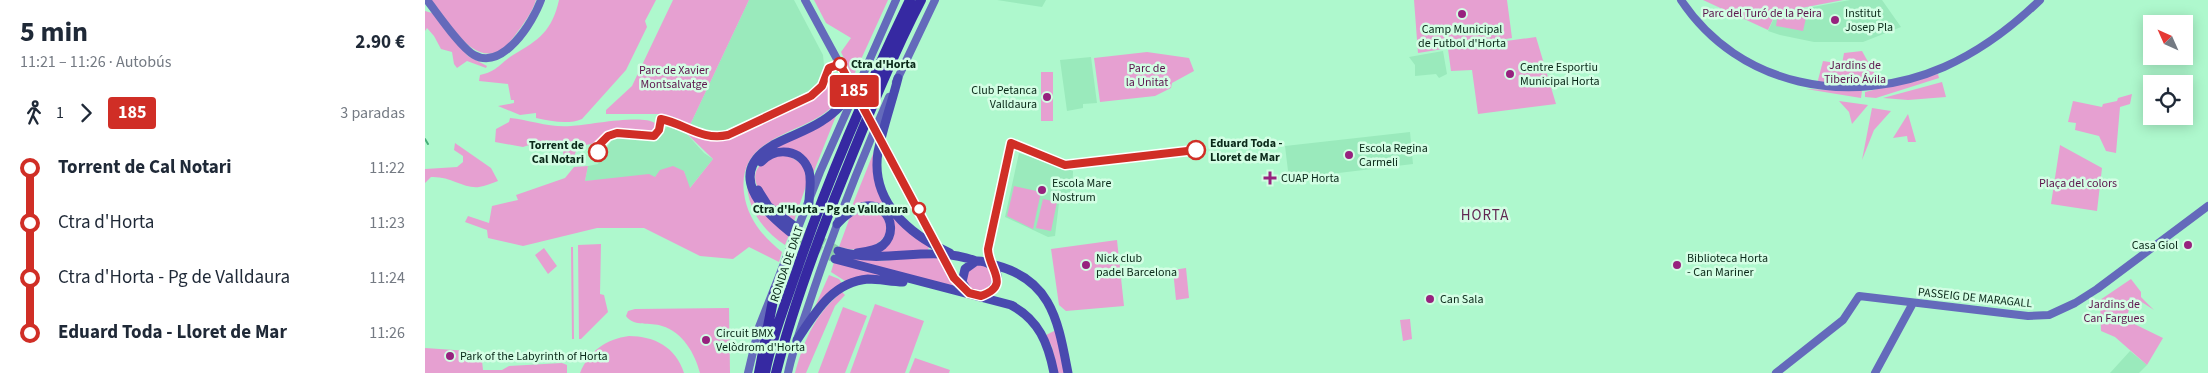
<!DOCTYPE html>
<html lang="es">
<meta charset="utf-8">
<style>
:root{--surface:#fff;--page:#f2f2f3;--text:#1f2937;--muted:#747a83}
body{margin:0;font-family:"Source Sans 3",sans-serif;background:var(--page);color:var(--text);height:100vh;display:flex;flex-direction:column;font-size:19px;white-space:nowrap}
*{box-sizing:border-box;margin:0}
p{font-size:16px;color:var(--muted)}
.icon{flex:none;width:28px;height:28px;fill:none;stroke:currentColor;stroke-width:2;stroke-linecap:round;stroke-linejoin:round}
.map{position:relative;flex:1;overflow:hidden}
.drawer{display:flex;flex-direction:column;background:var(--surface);width:425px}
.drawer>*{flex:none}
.badge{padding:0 10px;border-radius:4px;font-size:18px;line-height:32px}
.needle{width:32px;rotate:315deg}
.tools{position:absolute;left:1718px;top:15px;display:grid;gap:10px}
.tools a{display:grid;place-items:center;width:50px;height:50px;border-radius:0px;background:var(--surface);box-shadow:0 2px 12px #0003;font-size:25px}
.map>.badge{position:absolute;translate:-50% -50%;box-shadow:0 0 0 2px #fff}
.legs{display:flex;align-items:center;gap:8px;height:55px;padding:0 20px;font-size:16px}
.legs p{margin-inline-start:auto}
.summary{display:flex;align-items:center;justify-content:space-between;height:85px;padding:0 20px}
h1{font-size:28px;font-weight:700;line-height:38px}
ul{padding:0 20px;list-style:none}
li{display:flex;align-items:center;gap:18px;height:55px;font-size:19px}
li i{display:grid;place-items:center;width:8px;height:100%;margin:0 6px;background:currentColor}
li i::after{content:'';width:12px;height:12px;margin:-6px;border:4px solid;border-radius:50%;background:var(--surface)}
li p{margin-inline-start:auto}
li:first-child i{background:linear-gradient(#0000 50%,currentColor 0)}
li:last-child i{background:linear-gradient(currentColor 50%,#0000 0)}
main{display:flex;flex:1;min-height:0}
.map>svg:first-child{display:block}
</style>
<main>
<section class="drawer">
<div class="summary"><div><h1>5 min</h1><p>11:21 – 11:26 · Autobús</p></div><b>2.90 €</b></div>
<div class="legs"><svg class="icon" aria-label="walk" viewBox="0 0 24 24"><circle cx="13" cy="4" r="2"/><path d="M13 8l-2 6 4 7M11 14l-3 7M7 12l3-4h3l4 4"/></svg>1<svg class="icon" aria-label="forward" viewBox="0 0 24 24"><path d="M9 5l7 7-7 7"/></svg><b class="badge" style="background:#d02e26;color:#fff">185</b><p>3 paradas</p></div>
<ul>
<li><i style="color:#d02e26"></i><b>Torrent de Cal Notari</b><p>11:22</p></li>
<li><i style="color:#d02e26"></i><span>Ctra d'Horta</span><p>11:23</p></li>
<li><i style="color:#d02e26"></i><span>Ctra d'Horta - Pg de Valldaura</span><p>11:24</p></li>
<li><i style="color:#d02e26"></i><b>Eduard Toda - Lloret de Mar</b><p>11:26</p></li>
</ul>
</section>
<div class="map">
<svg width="1783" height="373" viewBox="0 0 1783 373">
<rect width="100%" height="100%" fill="#aef8cd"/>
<path fill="#9aeabc" d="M324,0h45l29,55 1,10 -3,13 -12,14 -81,37 -11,3 -17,-2 -10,-5z
M572,0h49l-4,7z
M1425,0h32l19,27 -38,15h-49l-34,-7 -12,-4 8,-17z
M1018,51l4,23 -8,4 -3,-4 -21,2v-11l-6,-8z
M666,57l6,46 -14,1v4l-16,3 -7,-51z
M242,127l18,5 19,21 9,6 -24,30 -5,-18 -29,6 -70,4 3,-15 10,-2 5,-10 2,1 1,-6 7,-11 9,-1 29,4 7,-4z
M985,132l3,32 -124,15 -4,-33z
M594,153l54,18 -1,25 -5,6 -8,1 -4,33 -7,1 -43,-20z
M1705,351l17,14 -8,8h-29z"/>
<path fill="#e6a0d1" d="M6,0h105c-4,13 -12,23 -20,34 -34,49 -62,-6 -85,-34z
M134,0h97l-11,21 2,6 -21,43 -44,49c-14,6 -31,2 -46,-1v-5l-16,2 -22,-9 16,-3v-3h-3l-3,-16 -29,-3 1,-6c18,-4 19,-11 33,-20 26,-15 39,-24 46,-55z
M248,0h76l-59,125 -29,-11h-55v-4l26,-24z
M389,0h74l-35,77 -12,-25 10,-14 -25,-15z
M989,0h93l5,38 -94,15z
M1278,0h140l-67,13 -8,17z
M0,11l7,2 36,43 19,10 -1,2 -19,-7 -10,7 -3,-4 -2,-12 -11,-3 -7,-13 -7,-8 -2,3z
M1353,13l28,5 -3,13 -27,-5z
M1111,37l20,67 -78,10 -6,-44 -21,1 -3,-22z
M1437,51l19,34 -62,1 -1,-6 5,-19 19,3 2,-11z
M722,52l42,6 5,13 -22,12 -1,5 -16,8 -55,6 -6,-44z
M616,72h12v49h-12z
M411,74l11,16c-8,11 -18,21 -30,28 -34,19 -79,26 -73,75 3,25 19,44 38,59l-3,10 -30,-15 -16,12 -33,-3 -56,-28h-47l-74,18 -35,-8 -1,-8 -22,-8 3,-6 21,7 3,-17 26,-6 -2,-5 49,-17 9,-11 14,-1 -3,15 64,-7 6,3 5,-7 13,-4 11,5 6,17 23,-29 -28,-27c16,7 29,11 47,5l80,-38 11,-9 8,-15 4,2z
M1513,74l1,4 -63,20 -11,-1v-5z
M1517,82l4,15 -38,3 -25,-2z
M1381,89l56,2 -1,7z
M1707,94l-2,10 -10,3 -4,46 -10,-2 -7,-15 -24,-6 1,-7 -8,-1 5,-21 29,6 1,-3 14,-3 1,-3z
M1414,101l29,4 -16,19 -3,-12z
M1447,108l19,3 -17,19 -12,30z
M413,111l-26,65c-5,-26 -40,-37 -55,-12 -10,19 3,39 18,51 5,4 14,8 16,14 -18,-13 -41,-27 -39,-53 3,-32 63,-45 86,-65z
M1483,114l8,28h-8l-1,-6 -14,2z
M85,118c20,2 40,10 61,8 17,-1 71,-12 84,-3l1,5 -4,6 -37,-3 -20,12 -14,3 -3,-2 -3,3 2,2 -6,14 -7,-6 -2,-11 -30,-2 -9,3 -28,-5 1,-13 13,-7z
M30,143l36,25 7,13c-6,2 -13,5 -19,6 -15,2 -28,-11 -48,-10l-6,6v-14l32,-2 6,-5v-6l-9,-6z
M452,144l4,49 48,54 -1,3 -51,4 9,-11 4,-26 -31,-13 -7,2z
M1635,145l42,23 -5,43 -46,-7z
M359,153l20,12 3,18 -13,38c-14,-11 -55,-36 -32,-58 5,-5 16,-7 22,-10z
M322,179c8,29 19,39 42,56l-4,10c-23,-15 -39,-38 -38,-66z
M589,186l27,6 -8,37 -26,-13z
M618,199l14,3 -6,29 -15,-3z
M443,206l17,10 2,17c-12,18 -28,19 -48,14l11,-30z
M692,240l7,66 -58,5 -7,-6 -8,-56z
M176,244l-1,50 4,1 4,17 -27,27h-2l-1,-94z
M146,247h2l1,92h-2z
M119,248l13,18 -9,8 -13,-19z
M412,253l41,8 61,-5 15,31 -107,-27z
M409,262l54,15 -43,4 -14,-9z
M541 278a13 13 0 1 1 26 0a13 13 0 1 1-26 0Z
M761,268l3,30 -13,2 -3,-30z
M404,275l10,4 4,6 -30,26z
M1706,279l10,13v5l13,13 -14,-9 -10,-4 -3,7 3,2 -4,14 37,18 -16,27 -32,-28 -14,-6 -1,-31z
M417,292l3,3 -10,11 -29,67h-11c9,-33 20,-59 47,-81z
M450,304l49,17 -19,52h-55z
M418,307l24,9 -22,57h-27z
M304,308l1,65h-30c-5,-19 -17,-41 -38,-47 -12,-4 -28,1 -36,-10l2,-5 7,-2z
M985,319l2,20 -9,2 -3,-21z
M631,330l8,43h-6l-6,-26 -6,-12z
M204,336c25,0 47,11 55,37h-104c9,-22 26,-34 49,-37z
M0,348l44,3 13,10 1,9h19l7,-4 53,-3 5,2v8h-142z
M490,358l35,12 -1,3h-40z"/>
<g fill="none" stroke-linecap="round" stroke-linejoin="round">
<path stroke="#48af7a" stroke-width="2" d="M0,139l3,5"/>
<path stroke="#8dcfa9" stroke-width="9" stroke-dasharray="9 4.5" stroke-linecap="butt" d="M368,225l45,26
M365,232l45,27"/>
<path stroke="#646abb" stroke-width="8" d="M2,0c11,14 33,47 47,55 29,16 59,-33 67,-55
M380,0l39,72
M1256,0c58,87 169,108 263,67 36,-16 68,-40 96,-67
M471,82l39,-82
M461,148l68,130 10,11
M323,373l11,-46 61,-155 76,-172
M363,373c6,-29 17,-56 26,-84 22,-65 47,-129 75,-192
M1351,373l67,-53 16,-24 169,20 21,-1 26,-12 22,-14 111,-83
M1450,373l38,-70"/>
<path stroke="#494aaf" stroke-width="9" d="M473,78c-6,24 -15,49 -20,74 -8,50 32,83 72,101
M336,162c15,-16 41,-13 48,9 3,10 0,21 0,32
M333,190l10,16 25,19
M412,224c39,-43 68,1 46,21 -7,6 -18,7 -26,8
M365,232c-29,-23 -64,-59 -17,-87 16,-9 34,-14 49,-24 15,-9 25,-22 35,-35
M413,251c49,15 90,-8 138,10
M410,259l176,46c28,15 37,38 43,68
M565,264c62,13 68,57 78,109
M544,293l-7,-11 3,-13 11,-8c25,-1 29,27 5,35
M372,340c18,-27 35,-58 71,-61 12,0 24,3 35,3"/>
<path stroke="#3629a2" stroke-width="10" d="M334,373l16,-83
M340,373c7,-36 21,-71 33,-106 31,-91 70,-180 112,-267
M351,373c17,-68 42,-134 68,-198 24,-59 48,-119 77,-175"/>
<path stroke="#646abb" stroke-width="8" d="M419,72l42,76"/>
</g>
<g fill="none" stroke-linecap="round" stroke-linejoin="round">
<g stroke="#fff" stroke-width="11">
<path id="line-1" d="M173,152l-2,-4 12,-12 9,-3 37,3 5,-6 2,-11c24,5 41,22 67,16l83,-39 11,-10 7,-18 11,-4 114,214 15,15 12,3c31,-11 7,-27 7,-47l23,-106 54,22 131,-15"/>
</g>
<use href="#line-1" stroke="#d02e26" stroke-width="8"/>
</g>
<g fill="#97227e" stroke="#d3fee4" stroke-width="2">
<circle cx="1037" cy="14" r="5"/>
<circle cx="1410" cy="20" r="5"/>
<circle cx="1085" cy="74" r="5"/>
<circle cx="622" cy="97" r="5"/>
<circle cx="924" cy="155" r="5"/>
<path d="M842.5 170.5h5v5h5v5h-5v5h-5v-5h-5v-5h5z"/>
<circle cx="617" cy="190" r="5"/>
<circle cx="1763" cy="245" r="5"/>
<circle cx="661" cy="265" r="5"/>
<circle cx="1252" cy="265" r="5"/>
<circle cx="1005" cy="299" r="5"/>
<circle cx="281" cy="340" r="5"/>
<circle cx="25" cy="356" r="5"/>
</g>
<g fill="#fff" stroke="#d02e26" stroke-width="2.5">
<circle cx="415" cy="64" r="6"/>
<circle cx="771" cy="150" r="9"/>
<circle cx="173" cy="152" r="9"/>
<circle cx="494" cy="209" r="6"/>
</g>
<g text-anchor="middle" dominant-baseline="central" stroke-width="5" stroke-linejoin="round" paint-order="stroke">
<g font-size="12" fill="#5d154d" stroke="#d3fee4">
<text x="1337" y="13">Parc del Turó de la Peira</text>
<text x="1430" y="65">Jardins de<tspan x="1430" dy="14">Tiberio Ávila</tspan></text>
<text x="722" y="68">Parc de<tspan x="722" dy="14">la Unitat</tspan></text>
<text x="249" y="70">Parc de Xavier<tspan x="249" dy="14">Montsalvatge</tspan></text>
<text x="1653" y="183">Plaça del colors</text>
<text x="1689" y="304">Jardins de<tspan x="1689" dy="14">Can Fargues</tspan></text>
</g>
<g font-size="12" fill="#0a2919" stroke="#d3fee4" text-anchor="start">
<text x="1420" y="13">Institut<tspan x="1420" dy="14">Josep Pla</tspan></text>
<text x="1037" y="29" text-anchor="middle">Camp Municipal<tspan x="1037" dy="14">de Futbol d'Horta</tspan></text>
<text x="1095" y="67">Centre Esportiu<tspan x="1095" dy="14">Municipal Horta</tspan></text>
<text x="612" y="90" text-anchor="end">Club Petanca<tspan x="612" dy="14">Valldaura</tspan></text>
<text x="934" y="148">Escola Regina<tspan x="934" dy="14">Carmeli</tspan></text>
<text x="856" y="178">CUAP Horta</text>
<text x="627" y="183">Escola Mare<tspan x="627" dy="14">Nostrum</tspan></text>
<text x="1753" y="245" text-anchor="end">Casa Giol</text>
<text x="671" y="258">Nick club<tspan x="671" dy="14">padel Barcelona</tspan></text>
<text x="1262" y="258">Biblioteca Horta<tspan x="1262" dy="14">- Can Mariner</tspan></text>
<text x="1015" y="299">Can Sala</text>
<text x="291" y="333">Circuit BMX<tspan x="291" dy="14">Velòdrom d'Horta</tspan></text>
<text x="35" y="356">Park of the Labyrinth of Horta</text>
</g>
<g font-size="12" font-weight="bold" fill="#0a2919" stroke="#d3fee4" text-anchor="start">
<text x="426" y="64">Ctra d'Horta</text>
<text x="785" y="143">Eduard Toda -<tspan x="785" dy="14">Lloret de Mar</tspan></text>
<text x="159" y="145" text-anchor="end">Torrent de<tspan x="159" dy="14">Cal Notari</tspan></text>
<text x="483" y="209" text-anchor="end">Ctra d'Horta - Pg de Valldaura</text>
</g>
<g font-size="12" fill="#0a2919" stroke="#d3fee4">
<text transform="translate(362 264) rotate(-71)">RONDA DE DALT</text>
<text transform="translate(1550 298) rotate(6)">PASSEIG DE MARAGALL</text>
</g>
<g font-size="15" letter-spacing="1" fill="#612852" stroke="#d3fee4">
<text x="1060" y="215">HORTA</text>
</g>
</g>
</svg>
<div class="tools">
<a><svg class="needle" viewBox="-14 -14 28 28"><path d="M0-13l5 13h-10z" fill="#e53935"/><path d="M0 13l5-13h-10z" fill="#747a83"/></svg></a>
<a><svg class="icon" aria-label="locate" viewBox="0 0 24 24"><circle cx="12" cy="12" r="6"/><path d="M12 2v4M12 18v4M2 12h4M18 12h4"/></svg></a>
</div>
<b class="badge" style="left:429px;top:91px;background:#d02e26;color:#fff">185</b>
</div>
</main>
